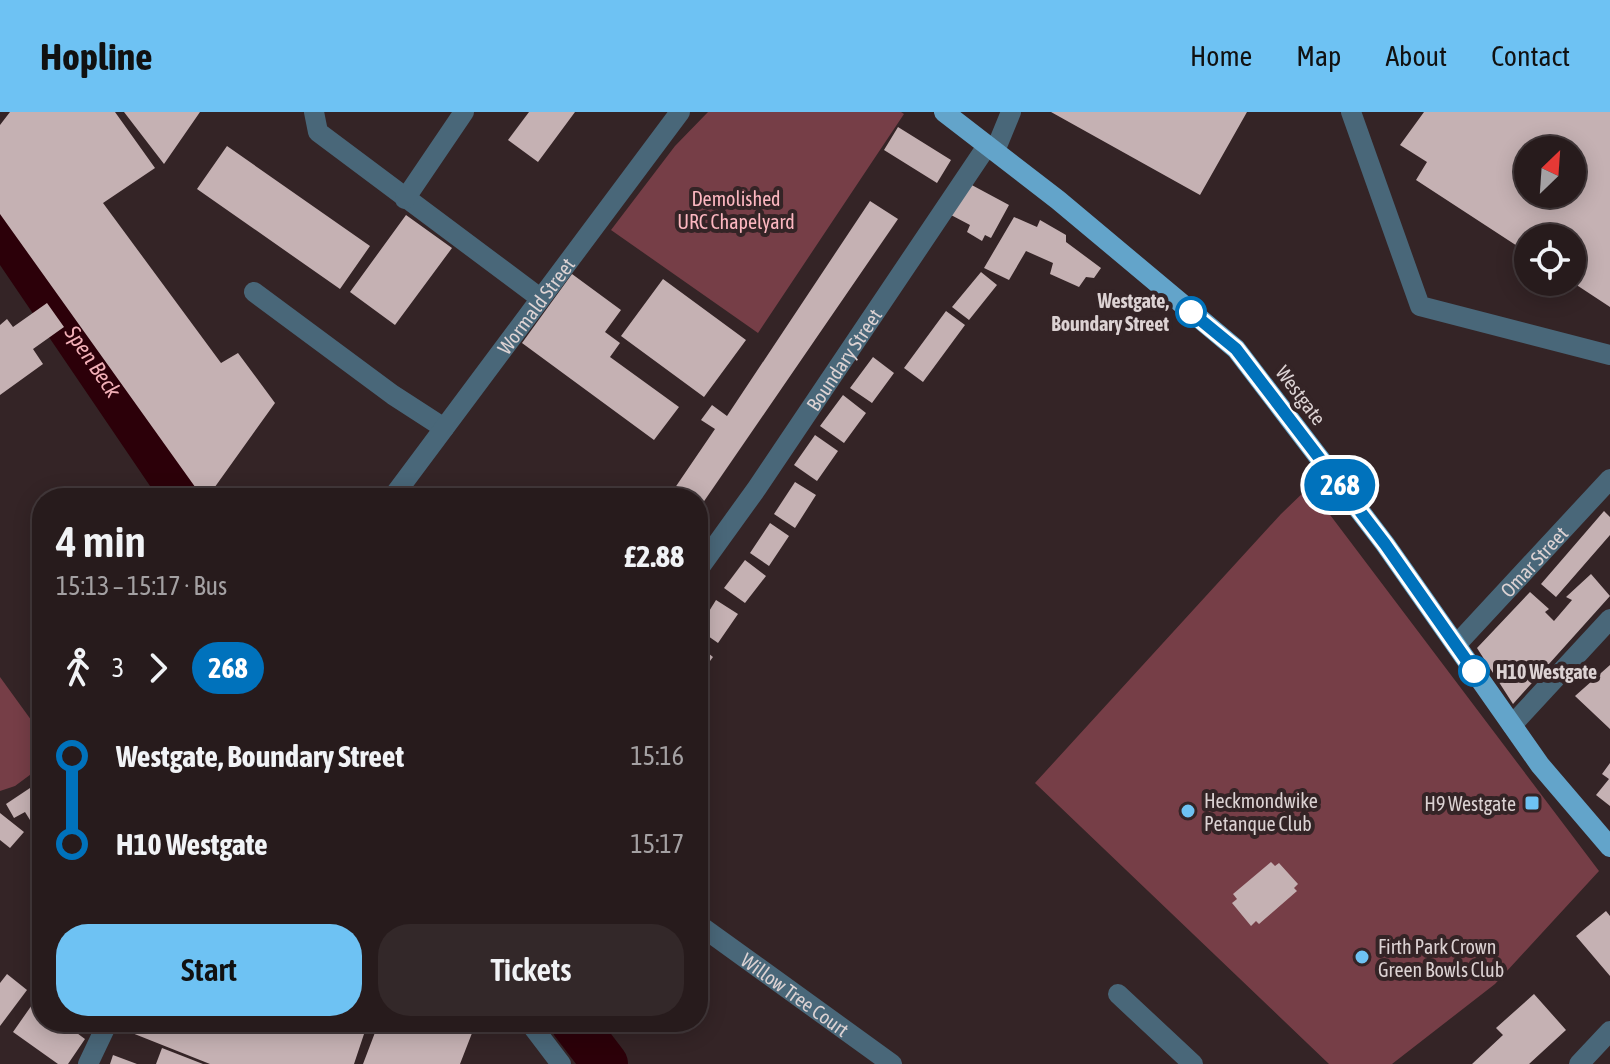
<!DOCTYPE html>
<meta charset="utf-8">
<style>
:root{--surface:#271b1c;--page:#332829;--text:#f1f3f6;--muted:#a4a1a3;--line:#43393b;--accent:#6ec2f3}
body{margin:0;font-family:"Asap Condensed",sans-serif;background:var(--page);color:var(--text);height:100vh;display:flex;flex-direction:column;font-size:30px;white-space:nowrap}
*{box-sizing:border-box;margin:0}
p{font-size:26px;color:var(--muted)}
.icon{flex:none;width:44px;height:44px;fill:none;stroke:currentColor;stroke-width:2;stroke-linecap:round;stroke-linejoin:round}
.map{position:relative;flex:1;overflow:hidden}
.panel{position:absolute;left:32px;top:376px;width:676px;height:544px;display:flex;flex-direction:column;background:var(--surface);border-radius:32px;box-shadow:0 4px 20px #0003,0 0 0 2px var(--line)}
.panel>*{flex:none}
.badge{padding:0 16px;border-radius:26px;font-size:28px;line-height:52px}
.needle{width:52px;rotate:25deg}
.tools{position:absolute;left:1514px;top:24px;display:grid;gap:16px}
.tools a{display:grid;place-items:center;width:72px;height:72px;border-radius:50%;background:var(--surface);box-shadow:0 4px 20px #0003,0 0 0 2px var(--line);font-size:40px}
.map>.badge{position:absolute;translate:-50% -50%;box-shadow:0 0 0 4px #fff}
.legs{display:flex;align-items:center;gap:12px;height:88px;padding:0 24px;font-size:26px}
.legs p{margin-inline-start:auto}
.headline{display:flex;align-items:center;justify-content:space-between;height:136px;padding:0 24px}
h1{font-size:44px;font-weight:600;line-height:60px}
.primary-button{display:flex;gap:16px;margin-top:auto;padding:16px 24px}
.primary-button a{flex:1;height:92px;border-radius:32px;background:var(--accent);color:#111;font-size:32px;font-weight:600;line-height:92px;text-align:center}
.primary-button a+a{background:var(--page);color:var(--text)}
ul{padding:0 24px;list-style:none}
li{display:flex;align-items:center;gap:28px;height:88px;font-size:30px}
li i{display:grid;place-items:center;width:12px;height:100%;margin:0 10px;background:currentColor}
li i::after{content:'';width:20px;height:20px;margin:-10px;border:6px solid;border-radius:50%;background:var(--surface)}
li p{margin-inline-start:auto}
li:first-child i{background:linear-gradient(#0000 50%,currentColor 0)}
li:last-child i{background:linear-gradient(currentColor 50%,#0000 0)}
header{display:flex;align-items:center;gap:48px;box-sizing:border-box;height:112px;padding:0 40px;background:var(--accent);color:#111}
header strong{font-size:38px}
nav{display:flex;gap:44px;margin-inline-start:auto;font-size:28px}
.map>svg:first-child{display:block}
</style>
<header>
<strong>Hopline</strong>
<nav><a>Home</a><a>Map</a><a>About</a><a>Contact</a></nav>
</header>
<div class="map">
<svg width="1610" height="952" viewBox="0 0 1610 952">
<rect width="100%" height="100%" fill="#342426"/>
<path fill="#763e47" d="M708,0h193l3,2 -146,219 -147,-103 64,-84z
M1309,375l290,384 -104,113 -103,80h-63l-294,-281 246,-269z
M0,565l42,58v31l-27,20 -15,5z"/>
<g fill="none" stroke-linecap="round" stroke-linejoin="round">
<g stroke="#2c0009" stroke-width="46">
<path id="s1" d="M0,112l186,274"/>
<path d="M573,910l32,42"/>
</g>
</g>
<path fill="#c5b1b3" fill-rule="evenodd" d="M10,0h105l40,56 -52,35 118,160 17,-10 37,50 -68,95h-4l-203,-284v-89z
M124,0h76l-36,52z
M529,0h46l-37,50 -30,-22z
M1051,0h196l-47,83z
M1424,0h186v195l-38,-25v-44h-44v15l-112,-73 11,-18 -27,-17zM1528,38h44v44h-44z
M898,15l53,33 -14,23 -53,-33z
M227,34l143,100 -30,43 -143,-100z
M968,71l41,22 -18,33 -6,-3 -3,6 -15,-9 3,-7 -19,-10z
M870,89l28,18 -200,291v-12h-30l47,-69 -14,-9 11,-15 15,11z
M406,103l46,33 -57,77 -45,-33z
M1014,105l23,10 3,-7 26,15v7l35,26 -7,10 -8,-1 -7,10 -29,-13 3,-11 -27,-12 -17,29 -25,-12z
M981,160l16,13 -28,35 -17,-13z
M572,162l49,36 -16,22 15,11 -10,14 69,50 -25,33 -132,-97z
M663,167l83,61 -42,57 -83,-61z
M47,191l17,24 -31,22 10,15 -43,31v-70l7,-6 6,8z
M946,199l19,14 -42,57 -19,-14z
M873,245l21,16 -22,30 -22,-15z
M843,283l23,18 -22,30 -24,-17z
M815,323l23,16 -21,30 -23,-16z
M795,370l21,13 -21,33 -21,-14z
M1604,399l6,6v18l-54,62 -15,-13z
M770,411l19,13 -20,30 -19,-13z
M745,448l21,16 -21,27 -21,-15z
M1591,462l19,22 -97,108 -36,-56 53,-56 19,17 -4,3 9,9 18,-21 -6,-3z
M716,488l22,14 -20,29 -20,-14z
M698,533l15,12 -15,20z
M1610,553v64l-35,-33z
M1610,651v43l-14,-11 13,-16 -7,-5z
M30,676l12,19v5l-12,8 -5,-8 -11,6 -8,-14z
M0,701l24,19 -14,16 -10,-8z
M1271,750l4,4 4,-3 19,21 -4,4 3,3 -38,33 -3,-3 -5,5 -19,-23 5,-4 -4,-5z
M1606,799l4,5v60l-34,-40z
M7,862l20,16 -27,36v-43z
M1534,882l32,36 -37,34h-57l31,-29 -7,-7z
M34,890l8,6v14h20l23,17 -17,25h-10l-45,-32z
M131,910h237l-14,42h-144l-83,-33z
M379,910h80l15,6 -14,36h-97z
M162,936l41,16h-47z
M113,943l24,9h-27z"/>
<g fill="none" stroke-linecap="round" stroke-linejoin="round">
<g stroke="#496779" stroke-width="20">
<path d="M314,0l4,20 222,166"/>
<path d="M1351,0l69,194 190,49"/>
<path d="M995,39l16,-39"/>
<path d="M405,87l59,-87"/>
<path d="M254,180l139,103 51,33"/>
<path id="s2" d="M392,386l288,-386"/>
<path id="s3" d="M698,458l59,-82 230,-342"/>
<path id="s4" d="M1456,533l154,-166"/>
<path d="M1512,613l98,-106"/>
<path id="s5" d="M698,812l194,140"/>
<path d="M1118,882l75,70"/>
<path d="M529,910l32,42"/>
<path d="M88,952l20,-42"/>
<path d="M1579,952l31,-33"/>
</g>
<path stroke="#63a4ca" stroke-width="20" d="M944,0l114,88 178,149 149,195 155,221 70,82"/>
</g>
<g fill="none" stroke-linecap="round" stroke-linejoin="round">
<g stroke="#fff" stroke-width="18">
<path id="line-1" d="M1191,200l45,37 149,195 89,127"/>
</g>
<use href="#line-1" stroke="#0072bc" stroke-width="12"/>
</g>
<g fill="#fff" stroke="#0072bc" stroke-width="4">
<circle cx="1191" cy="200" r="14"/>
<circle cx="1474" cy="559" r="14"/>
</g>
<g fill="#6ec2f3" stroke="#342426" stroke-width="3">
<rect x="1524" y="683" width="16" height="16" rx="4"/>
<circle cx="1188" cy="699" r="8"/>
<circle cx="1362" cy="845" r="8"/>
</g>
<g text-anchor="middle" dominant-baseline="central" stroke-width="8" stroke-linejoin="round" paint-order="stroke">
<g font-size="20" fill="#fcb7c0" stroke="#342426">
<text x="736" y="86">Demolished<tspan x="736" dy="23">URC Chapelyard</tspan></text>
</g>
<g font-size="20" font-weight="bold" fill="#dcd2d3" stroke="#342426" text-anchor="end">
<text x="1169" y="188">Westgate,<tspan x="1169" dy="23">Boundary Street</tspan></text>
<text x="1496" y="559" text-anchor="start">H10 Westgate</text>
</g>
<g font-size="20" fill="#dcd2d3" stroke="#342426">
<text stroke="none"><textPath href="#s2" startOffset="240">Wormald Street</textPath></text>
<text stroke="none"><textPath href="#s3" startOffset="256">Boundary Street</textPath></text>
<text transform="translate(1301 283) rotate(53)">Westgate</text>
<text stroke="none"><textPath href="#s4" startOffset="114">Omar Street</textPath></text>
<text stroke="none"><textPath href="#s5" startOffset="120">Willow Tree Court</textPath></text>
</g>
<g font-size="20" fill="#dcd2d3" stroke="#342426" text-anchor="start">
<text x="1204" y="688">Heckmondwike<tspan x="1204" dy="23">Petanque Club</tspan></text>
<text x="1516" y="691" text-anchor="end">H9 Westgate</text>
<text x="1378" y="834">Firth Park Crown<tspan x="1378" dy="23">Green Bowls Club</tspan></text>
</g>
<g font-size="22" font-style="italic" fill="#f3b0b8" stroke="#342426">
<text stroke="none"><textPath href="#s1" startOffset="166">Spen Beck</textPath></text>
</g>
</g>
</svg>
<div class="tools">
<a><svg class="needle" viewBox="-14 -14 28 28"><path d="M0-13l5 13h-10z" fill="#e53935"/><path d="M0 13l5-13h-10z" fill="#a4a1a3"/></svg></a>
<a><svg class="icon" aria-label="locate" viewBox="0 0 24 24"><circle cx="12" cy="12" r="6"/><path d="M12 2v4M12 18v4M2 12h4M18 12h4"/></svg></a>
</div>
<b class="badge" style="left:1340px;top:373px;background:#0072bc;color:#fff">268</b>
<section class="panel">
<div class="headline"><div><h1>4 min</h1><p>15:13 – 15:17 · Bus</p></div><b>£2.88</b></div>
<div class="legs"><svg class="icon" aria-label="walk" viewBox="0 0 24 24"><circle cx="13" cy="4" r="2"/><path d="M13 8l-2 6 4 7M11 14l-3 7M7 12l3-4h3l4 4"/></svg>3<svg class="icon" aria-label="forward" viewBox="0 0 24 24"><path d="M9 5l7 7-7 7"/></svg><b class="badge" style="background:#0072bc;color:#fff">268</b></div>
<ul>
<li><i style="color:#0072bc"></i><b>Westgate, Boundary Street</b><p>15:16</p></li>
<li><i style="color:#0072bc"></i><b>H10 Westgate</b><p>15:17</p></li>
</ul>
<div class="primary-button"><a>Start</a><a>Tickets</a></div>
</section>
</div>
